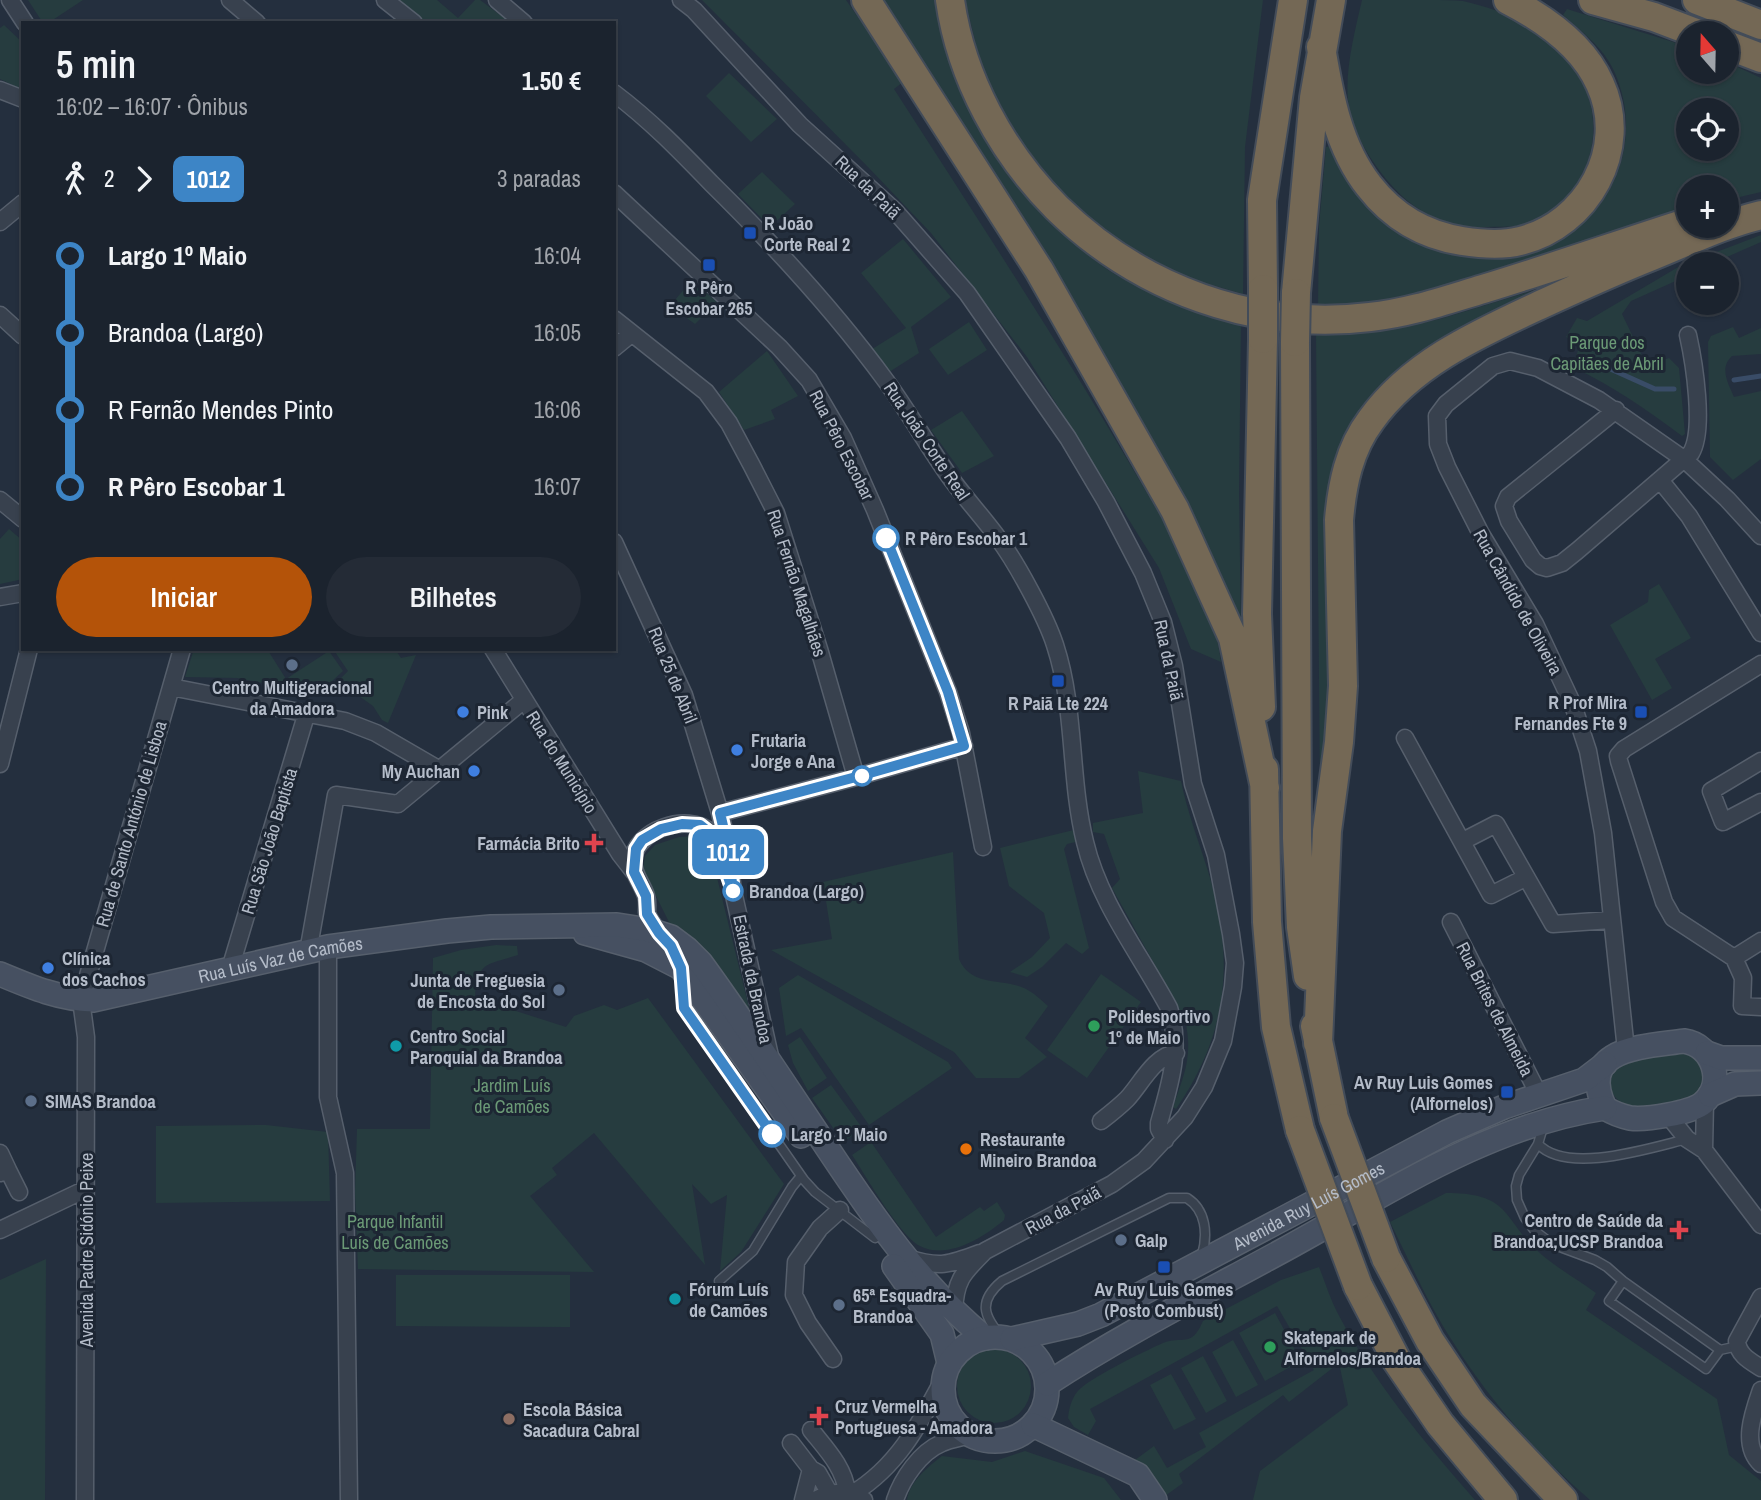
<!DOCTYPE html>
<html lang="pt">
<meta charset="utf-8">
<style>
:root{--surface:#1b232e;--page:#242b36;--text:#f1f3f6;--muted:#a0a4aa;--line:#39404a;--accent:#b45309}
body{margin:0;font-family:"Archivo Narrow",sans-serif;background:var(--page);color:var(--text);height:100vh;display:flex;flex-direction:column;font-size:26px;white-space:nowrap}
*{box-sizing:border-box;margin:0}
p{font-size:23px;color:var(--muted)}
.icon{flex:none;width:38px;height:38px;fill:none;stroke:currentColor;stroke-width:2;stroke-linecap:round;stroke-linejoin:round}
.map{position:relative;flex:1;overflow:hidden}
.panel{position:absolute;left:21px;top:21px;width:595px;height:630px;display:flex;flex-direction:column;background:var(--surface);border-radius:0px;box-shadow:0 2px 5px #0004,0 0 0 2px var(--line)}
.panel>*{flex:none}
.badge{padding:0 14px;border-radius:10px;font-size:24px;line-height:46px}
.needle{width:46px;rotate:340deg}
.fabs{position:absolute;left:1676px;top:21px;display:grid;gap:14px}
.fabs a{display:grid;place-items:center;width:63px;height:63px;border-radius:50%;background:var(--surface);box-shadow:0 2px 5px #0004,0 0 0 2px var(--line);font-size:35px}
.map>.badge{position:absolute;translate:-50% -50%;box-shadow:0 0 0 4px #fff}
.legs{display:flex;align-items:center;gap:10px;height:77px;padding:0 35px;font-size:23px}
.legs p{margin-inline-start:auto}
.headline{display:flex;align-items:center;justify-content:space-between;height:119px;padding:0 35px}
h1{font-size:38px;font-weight:600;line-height:52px}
.action{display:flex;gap:14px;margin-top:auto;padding:14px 35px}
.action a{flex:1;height:80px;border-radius:42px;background:var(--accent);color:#fff;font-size:28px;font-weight:600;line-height:80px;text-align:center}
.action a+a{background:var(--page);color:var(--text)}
ul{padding:0 35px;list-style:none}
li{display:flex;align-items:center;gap:24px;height:77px;font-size:26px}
li i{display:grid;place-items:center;width:10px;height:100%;margin:0 9px;background:currentColor}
li i::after{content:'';width:18px;height:18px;margin:-9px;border:5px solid;border-radius:50%;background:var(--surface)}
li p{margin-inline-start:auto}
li:first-child i{background:linear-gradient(#0000 50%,currentColor 0)}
li:last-child i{background:linear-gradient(currentColor 50%,#0000 0)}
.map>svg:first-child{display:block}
</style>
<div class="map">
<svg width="1761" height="1500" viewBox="0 0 1761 1500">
<rect width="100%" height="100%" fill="#242f3e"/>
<path fill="#263c3f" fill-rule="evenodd" d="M28,0h55l-35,23h-5z
M399,0h38l21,18 17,-18h5l31,23h-84z
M702,0h144l57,82 -9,7c81,126 164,252 240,382 34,59 79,122 87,191l-30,-13 -32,-81 -132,-211 -96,-124 -63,-66z
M879,0h55c21,94 56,168 129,233 14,13 29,26 45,37 42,25 87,40 133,54l-2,166 2,144 -24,-69 -25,-51z
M965,0h298l-18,147 -2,147 -59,-17 -53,-30 -45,-30 -21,-19 -43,-53 -39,-72z
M1362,0c23,0 46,0 69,0 10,0 22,0 32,1 42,10 86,27 111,66 39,58 17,132 -49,157 -11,4 -25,2 -37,3 -37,2 -69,-12 -94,-39 -21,-23 -43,-56 -46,-88 -3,-32 7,-69 14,-100z
M1567,9l122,38v25h38v-10l34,16v114l-34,8v-13h-38v24c-53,16 -105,33 -158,50 -70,22 -139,44 -213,45l1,-80 7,-79 4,-1 29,47 151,63c89,-11 141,-103 104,-185 -10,-23 -33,-40 -51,-56zM1689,110h38v39h-38z
M4,25l19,18v47l-23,-11v-51z
M729,73l48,46 -26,23 -45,-46z
M762,172l33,32 -25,23 -32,-33z
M1761,235v7l-50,22h-22v11l-58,26 -9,13 25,52 22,-8 10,10 6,66 -3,2c-35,-26 -70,-51 -110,-69l8,-22 -14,-8 11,-19 10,3 93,-55z
M903,239l48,58 -40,30 8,26 -33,21 -17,-23 37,-23 -45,-55z
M691,281l26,21 -22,22 -25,-18z
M1538,289l3,1c-50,24 -100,47 -145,80l1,2 -30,39 -36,263 -5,105 -6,14 -4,-459 77,-5 47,-10z
M969,322l18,28 -39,25 -19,-26z
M1733,327l6,11 22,-10v26l-29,2c-13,12 -4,27 2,41l27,-6v68l-28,21 -23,-23 -2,-115 3,-6z
M767,351l31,45 -27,14 4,9 -31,11 -25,-38z
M962,411l32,45 -32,17 -31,-43z
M9,529l14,12v38l-23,5v-45z
M1659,584l32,54 -36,21 17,29 -20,12 -42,-75 38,-23 1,-12z
M194,649h73l19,30 43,-28 14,20 -25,23 -81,-16 -52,-1z
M333,649h62l6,9 15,-3 -28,68 -6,-3 -9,-14 -35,-25 10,-10z
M1138,771l43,10c6,30 17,58 26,87 28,88 23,163 -31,241l-3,-2c12,-35 20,-51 12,-88l-73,-131 8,-9 -16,-45 -11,-2v-9l50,-10z
M1078,829l2,12 -13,3 -3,5 25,99 -7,6 -16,-11 -24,24 -15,10 -17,-5 22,-15 18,-19 -6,-25 -35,-27 -9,-38z
M696,836l13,9 44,179 -80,-94 -30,-60 2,-14 10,-11 24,-8z
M953,852l6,107c12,28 42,19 65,29 9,4 17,12 24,18l-23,32 22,19 -28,21h-43l-22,-26 -183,-102 61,-11 -9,-57z
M496,945l21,1 1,9c-31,10 -41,6 -43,43l91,29 8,-11 30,-11 13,5 31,-12 136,186 -43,68 -21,19 7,-76 -16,9 -19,-20 13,81 -111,-132 -42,35 5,7 -27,21 64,76 -236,-3 -3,-77 2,-63h73l3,-171 28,-8z
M1101,974l40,28 -54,76 -40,-28z
M798,975l150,87 4,6 -83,57 -68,-97 -15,8 -7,-48z
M800,1037l27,41 -19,13 -15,-28 -5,-18z
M1683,1052c10,3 16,7 20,17 13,32 -39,35 -58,38 -29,5 -48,-26 -25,-42 17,-11 44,-10 63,-13z
M831,1085l32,44 -20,13 -31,-44z
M266,1125l62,7 2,69 -174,2v-77z
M871,1142l65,95 44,-30 4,4 13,-9 8,13 -1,5c-21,18 -57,40 -84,26 -20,-10 -54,-70 -68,-91z
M1446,1193c67,0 55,26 96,62 17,14 36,25 54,38l-10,17 131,89 12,56 32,26v19h-171c-53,-46 -100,-99 -137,-158 -25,-38 -43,-80 -63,-120z
M46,1259l-1,241h-45v-220z
M1319,1267c6,15 11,31 18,45 36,69 87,130 138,188h-222l7,-29 88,-66 -9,-42 -50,39 -6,-7 -104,79 4,9 -18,13 -15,-21 -15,-15 19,-14 13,22 39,-21 -7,-14 115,-63 -37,-64 -187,103 6,12 -8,14 -14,-8 -6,-9c1,-9 3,-18 9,-26 10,-13 68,-41 86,-49 19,-8 28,6 40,-22l78,-41z
M396,1275h174v52l-174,-1z
M1275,1313l26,48 -36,20 -26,-48z
M1233,1340l25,45 -22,12 -24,-45z
M957 1386a37 37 0 1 1 74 0a37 37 0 1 1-74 0Z
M1203,1356l24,45 -21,12 -25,-45z
M1171,1374l25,45 -22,11 -24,-45z
M1025,1451l79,27 17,22h-214c3,-19 21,-33 35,-44l50,6z"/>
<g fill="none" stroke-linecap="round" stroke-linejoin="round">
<path stroke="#394c67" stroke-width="5" d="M1586,358l69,31h19
M1734,380l27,-4"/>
<g stroke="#565f6c" stroke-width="11">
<path id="lane" d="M682,982l2,26 120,172 11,12 60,46
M1543,1127l-5,17 -19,31 -3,11 1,14 8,18 10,13 17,13 43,16 12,7 16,14 97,69
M1538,1144c29,31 112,4 149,-5
M719,1281l34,-30 39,-64 9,-11
M1623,1281l-14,20 97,68 14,-19 18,-4
M1002,1337c-19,-21 -24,-36 0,-56l167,-83h18c19,12 21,36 15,57"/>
</g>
<g stroke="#565f6c" stroke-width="19">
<path id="street" d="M10,0l15,23
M230,0l27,23
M385,0l29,23
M497,0l27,23
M681,0l13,10 106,115 95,86 72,82 101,145 38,64 37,71 20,49 11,44 19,118 23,71 15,79 4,29 -2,24 -10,54 -19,46 -19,30 -41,44 -32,23 -127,67c-22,22 -30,29 -31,61
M0,90l23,9
M614,93c36,27 66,58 97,90 63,62 123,127 175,198 22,30 40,62 61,92 16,23 35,43 51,65 18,24 48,79 57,107 21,64 14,132 30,197 14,60 55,112 84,166 13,40 1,76 -10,115v6l6,11
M614,193l165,154 30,33 34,58 32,72 73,182 13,41 22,114
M0,222l23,-19
M0,315l23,21
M614,319l92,73 23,31 23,43 24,47 43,136 37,128
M614,348l17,-14
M1616,410l-108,87 -4,9 5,15 24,39 7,6 7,2 15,-5 15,-12 114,-98c14,-23 3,-91 -3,-118
M1660,480l29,36 72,117
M0,500l23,19
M614,542l70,153 36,118 7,30 6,48 37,165
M0,597l23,-4
M493,649l127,205 14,18
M171,687l174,34 31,12 62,36
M1405,738l86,157 34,-17
M1619,761l45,141 9,16 61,40 27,-17
M1619,761l-1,-5 6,-7 137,-85
M1761,761l-50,30 12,31 38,-20
M0,764l29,-115
M720,813l136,-36 108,-31
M1463,841l33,-17 57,100 58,-4
M1451,922l88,173
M661,935c-5,-7 -13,-15 -14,-23 0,-6 1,-10 -1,-16 -4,-13 -13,-21 -13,-35 1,-31 55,-49 77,-29 7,5 9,15 12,23
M328,947v150l17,76 4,327
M308,952l28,-157 62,9 126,-104
M1734,958l9,20 -1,28 19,1
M230,969l77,-257
M1626,1050l-23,-217 -15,-82 -15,-46 -38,-81 -54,-90 -34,-67 -9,-23 -1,-28 9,-12 47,-38 17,-5 28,7 61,32 86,60 42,39 34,37
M1667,1114l20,25 17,11 57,75
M1101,1121c9,-7 18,-14 26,-22 14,-15 27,-43 49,-46
M1704,1150l1,-49
M0,1153l8,17
M0,1173l8,-3 11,22
M0,1230l86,-41
M907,1258c33,10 41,7 73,-5
M1761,1297l-24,44c1,14 13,20 24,27
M833,1359l-25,-36 -14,-28 2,-33 24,-34 20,-18
M1761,1390c-8,23 -20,55 0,74
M811,1430c15,19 33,37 36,62
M791,1443l20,26 7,4 12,21
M852,1494c45,-27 67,-69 91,-114
M85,1500l1,-463 -5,-37 101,-351
M803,1500l8,-31
M815,1500c16,-9 33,-10 49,0
M895,1500c7,-21 25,-48 47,-57 9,-4 19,-5 28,-8"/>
</g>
<g stroke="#565f6c" stroke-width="26">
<g id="secondary">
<path d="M585,933l61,17 35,18 120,168"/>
<path id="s1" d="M0,974c31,13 59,25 93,26l235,-53 119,-16 44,-4 126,-2 32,5 22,7 16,12 14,14c44,60 85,124 127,186 46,69 92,136 157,189"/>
<path d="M1684,1041c29,4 42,42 19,62 -12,10 -57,17 -73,15 -9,-2 -17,-5 -25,-10 -29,-61 39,-61 79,-67z"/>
<path d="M1707,1053l14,5h40"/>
<path d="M1710,1095l25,-11 26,-1"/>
<path d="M894,1266l48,68 7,29"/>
<circle cx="995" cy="1389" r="52"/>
<path id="s2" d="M1012,1339l66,-15 23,-9 346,-183 57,-25 80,-27 21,-16"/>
<path d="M1047,1384c75,-49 156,-90 235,-133 103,-56 206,-126 323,-143"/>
<path d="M1033,1425l105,50 17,25"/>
</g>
</g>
<g stroke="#434c59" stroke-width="32">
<path id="highway" d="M866,0l173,270 136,240 58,128 32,150
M950,0c11,78 52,153 107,208 83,81 197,123 313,109 39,-4 76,-17 113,-28 69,-21 137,-45 206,-67
M1593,0l61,17 42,16
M1697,0l64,25
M1727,45l34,13
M1321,47c8,48 17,100 48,139 24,31 55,49 93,55 19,3 39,5 58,0 67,-16 110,-92 80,-157 -17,-39 -55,-65 -92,-84
M1263,289l-1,-89 31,-200
M1296,293l18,-195 17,-98
M1295,342l2,496 4,89 7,49
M1261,707l-4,-93 6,-275
M1264,769l3,153 9,105 24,103
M1315,1026l19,92
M1318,1043l9,-212 12,-89 4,-56 -4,-166c3,-35 10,-71 32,-100 41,-57 107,-86 169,-115 37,-17 74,-34 112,-49 35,-14 71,-32 109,-41
M1386,1258l44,83 43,64 90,95
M1358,1286l39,75 43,63 63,76"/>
</g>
<use href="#lane" stroke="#38414e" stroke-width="8"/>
<use href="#street" stroke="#38414e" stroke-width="16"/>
<use href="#secondary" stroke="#465061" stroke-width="23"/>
<use href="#highway" stroke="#746855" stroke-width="28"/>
<g stroke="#434c59" stroke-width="32" stroke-linecap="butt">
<path id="highway-bridge" d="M1263,339v-50
M1295,342l1,-49
M1334,1118l52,140
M1300,1130l58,156"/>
</g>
<use href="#highway-bridge" stroke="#746855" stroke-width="28"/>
</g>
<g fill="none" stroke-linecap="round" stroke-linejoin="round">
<g stroke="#fff" stroke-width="16">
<path id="line-1" d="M772,1134l-88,-126 -3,-40 -10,-22 -12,-13 -12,-19 -1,-18 -12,-24 2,-23 6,-9 19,-11 21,-5 18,1 14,11 19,55 -6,-48 -7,-30 136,-36 108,-31 -16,-54 -62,-154"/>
</g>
<use href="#line-1" stroke="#3d85c6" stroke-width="10"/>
</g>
<g fill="#1a4fb4" stroke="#1d2633" stroke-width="2.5">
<rect x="743" y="226" width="14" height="14" rx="3.5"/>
<rect x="702" y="258" width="14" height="14" rx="3.5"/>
<rect x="1051" y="674" width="14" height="14" rx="3.5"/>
<rect x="1634" y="705" width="14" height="14" rx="3.5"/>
<rect x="1500" y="1085" width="14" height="14" rx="3.5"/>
<rect x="1157" y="1260" width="14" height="14" rx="3.5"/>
</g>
<g fill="#fff" stroke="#3d85c6" stroke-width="3.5">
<circle cx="886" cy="538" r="12"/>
<circle cx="862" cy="776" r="9"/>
<circle cx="733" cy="891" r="9"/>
<circle cx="772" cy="1134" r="12"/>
</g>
<g fill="#5c6f8a" stroke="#1d2633" stroke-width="2.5">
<circle cx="292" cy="665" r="7"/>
<circle cx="559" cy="990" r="7"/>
<circle cx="31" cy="1101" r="7"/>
<circle cx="1121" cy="1240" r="7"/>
<circle cx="839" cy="1305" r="7"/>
</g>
<g fill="#3f7fe0" stroke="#1d2633" stroke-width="2.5">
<circle cx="463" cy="712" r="7"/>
<circle cx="737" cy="750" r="7"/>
<circle cx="474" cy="771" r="7"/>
<circle cx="48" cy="968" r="7"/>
</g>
<g fill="#e0444e" stroke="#1d2633" stroke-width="2.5">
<path d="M590.5 832.5h7v7h7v7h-7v7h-7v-7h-7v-7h7z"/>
<path d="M1675.5 1219.5h7v7h7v7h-7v7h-7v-7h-7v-7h7z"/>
<path d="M815.5 1405.5h7v7h7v7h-7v7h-7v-7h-7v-7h7z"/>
</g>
<g fill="#2e9e5b" stroke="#1d2633" stroke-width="2.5">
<circle cx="1094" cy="1026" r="7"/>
<circle cx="1270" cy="1347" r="7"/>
</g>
<g fill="#0f9aa8" stroke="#1d2633" stroke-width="2.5">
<circle cx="396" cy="1046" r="7"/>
<circle cx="675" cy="1299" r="7"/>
</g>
<circle fill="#e8710a" stroke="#1d2633" stroke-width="2.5" cx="966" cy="1149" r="7"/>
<circle fill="#8d6e63" stroke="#1d2633" stroke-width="2.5" cx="509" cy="1419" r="7"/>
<g text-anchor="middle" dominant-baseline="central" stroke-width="6" stroke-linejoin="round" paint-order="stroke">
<g font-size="18" fill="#b4bcc9" stroke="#1d2633">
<text transform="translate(868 187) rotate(44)">Rua da Paiã</text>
<text transform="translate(927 441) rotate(56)">Rua João Corte Real</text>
<text transform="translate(842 445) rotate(63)">Rua Pêro Escobar</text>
<text transform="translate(797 583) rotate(72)">Rua Fernão Magalhães</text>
<text transform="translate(1518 602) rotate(61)">Rua Cândido de Oliveira</text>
<text transform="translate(1169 660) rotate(78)">Rua da Paiã</text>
<text transform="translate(673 675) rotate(68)">Rua 25 de Abril</text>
<text transform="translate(562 762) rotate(58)">Rua do Município</text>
<text transform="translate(131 824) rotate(-74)">Rua de Santo António de Lisboa</text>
<text transform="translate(269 841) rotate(-73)">Rua São João Baptista</text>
<text stroke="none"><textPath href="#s1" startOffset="289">Rua Luís Vaz de Camões</textPath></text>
<text transform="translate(753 979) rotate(78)">Estrada da Brandoa</text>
<text transform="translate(1495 1009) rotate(63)">Rua Brites de Almeida</text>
<text stroke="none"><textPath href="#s2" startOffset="327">Avenida Ruy Luís Gomes</textPath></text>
<text transform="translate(1063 1210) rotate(-28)">Rua da Paiã</text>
<text transform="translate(86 1250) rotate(-90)">Avenida Padre Sidónio Peixe</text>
</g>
<g font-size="18" font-weight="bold" fill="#b4bcc9" stroke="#1d2633" text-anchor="start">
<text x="764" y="223">R João<tspan x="764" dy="21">Corte Real 2</tspan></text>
<text x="709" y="287" text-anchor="middle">R Pêro<tspan x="709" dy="21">Escobar 265</tspan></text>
<text x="292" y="687" text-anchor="middle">Centro Multigeracional<tspan x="292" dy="21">da Amadora</tspan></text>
<text x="1627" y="702" text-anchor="end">R Prof Mira<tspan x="1627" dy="21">Fernandes Fte 9</tspan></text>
<text x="1058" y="703" text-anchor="middle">R Paiã Lte 224</text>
<text x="477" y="712">Pink</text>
<text x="751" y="740">Frutaria<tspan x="751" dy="21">Jorge e Ana</tspan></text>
<text x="460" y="771" text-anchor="end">My Auchan</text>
<text x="580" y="843" text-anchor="end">Farmácia Brito</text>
<text x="62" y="958">Clínica<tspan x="62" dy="21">dos Cachos</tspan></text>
<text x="545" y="980" text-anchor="end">Junta de Freguesia<tspan x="545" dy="21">de Encosta do Sol</tspan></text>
<text x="1108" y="1016">Polidesportivo<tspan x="1108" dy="21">1º de Maio</tspan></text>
<text x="410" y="1036">Centro Social<tspan x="410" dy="21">Paroquial da Brandoa</tspan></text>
<text x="1493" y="1082" text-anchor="end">Av Ruy Luis Gomes<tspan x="1493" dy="21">(Alfornelos)</tspan></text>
<text x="45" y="1101">SIMAS Brandoa</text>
<text x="980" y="1139">Restaurante<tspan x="980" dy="21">Mineiro Brandoa</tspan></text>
<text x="1663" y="1220" text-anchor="end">Centro de Saúde da<tspan x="1663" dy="21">Brandoa;UCSP Brandoa</tspan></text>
<text x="1135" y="1240">Galp</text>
<text x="689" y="1289">Fórum Luís<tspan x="689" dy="21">de Camões</tspan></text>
<text x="1164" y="1289" text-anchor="middle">Av Ruy Luis Gomes<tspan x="1164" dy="21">(Posto Combust)</tspan></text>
<text x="853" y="1295">65ª Esquadra-<tspan x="853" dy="21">Brandoa</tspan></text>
<text x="1284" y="1337">Skatepark de<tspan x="1284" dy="21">Alfornelos/Brandoa</tspan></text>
<text x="835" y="1406">Cruz Vermelha<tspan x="835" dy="21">Portuguesa - Amadora</tspan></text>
<text x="523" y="1409">Escola Básica<tspan x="523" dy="21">Sacadura Cabral</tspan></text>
</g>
<g font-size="18" fill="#6b9a76" stroke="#1d2633">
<text x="1607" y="342">Parque dos<tspan x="1607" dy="21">Capitães de Abril</tspan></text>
<text x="512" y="1085">Jardim Luís<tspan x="512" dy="21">de Camões</tspan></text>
<text x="395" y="1221">Parque Infantil<tspan x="395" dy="21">Luís de Camões</tspan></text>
</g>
<g font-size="18" font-weight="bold" fill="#b4bcc9" stroke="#1d2633" text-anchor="start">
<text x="905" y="538">R Pêro Escobar 1</text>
<text x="749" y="891">Brandoa (Largo)</text>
<text x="791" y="1134">Largo 1º Maio</text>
</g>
</g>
</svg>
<div class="fabs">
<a><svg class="needle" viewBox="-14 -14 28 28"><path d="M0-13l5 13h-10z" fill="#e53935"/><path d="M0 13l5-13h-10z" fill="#a0a4aa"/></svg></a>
<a><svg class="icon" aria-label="locate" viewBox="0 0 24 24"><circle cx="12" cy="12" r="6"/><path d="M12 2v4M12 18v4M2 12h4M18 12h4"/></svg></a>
<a>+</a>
<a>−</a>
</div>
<b class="badge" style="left:728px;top:852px;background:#3d85c6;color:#fff">1012</b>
<section class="panel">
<div class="headline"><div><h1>5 min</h1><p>16:02 – 16:07 · Ônibus</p></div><b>1.50 €</b></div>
<div class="legs"><svg class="icon" aria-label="walk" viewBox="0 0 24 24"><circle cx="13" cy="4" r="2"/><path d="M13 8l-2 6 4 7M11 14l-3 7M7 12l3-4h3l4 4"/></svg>2<svg class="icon" aria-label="forward" viewBox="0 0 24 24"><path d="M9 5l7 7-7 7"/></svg><b class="badge" style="background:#3d85c6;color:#fff">1012</b><p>3 paradas</p></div>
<ul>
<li><i style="color:#3d85c6"></i><b>Largo 1º Maio</b><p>16:04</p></li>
<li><i style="color:#3d85c6"></i><span>Brandoa (Largo)</span><p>16:05</p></li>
<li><i style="color:#3d85c6"></i><span>R Fernão Mendes Pinto</span><p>16:06</p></li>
<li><i style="color:#3d85c6"></i><b>R Pêro Escobar 1</b><p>16:07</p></li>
</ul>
<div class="action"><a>Iniciar</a><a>Bilhetes</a></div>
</section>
</div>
